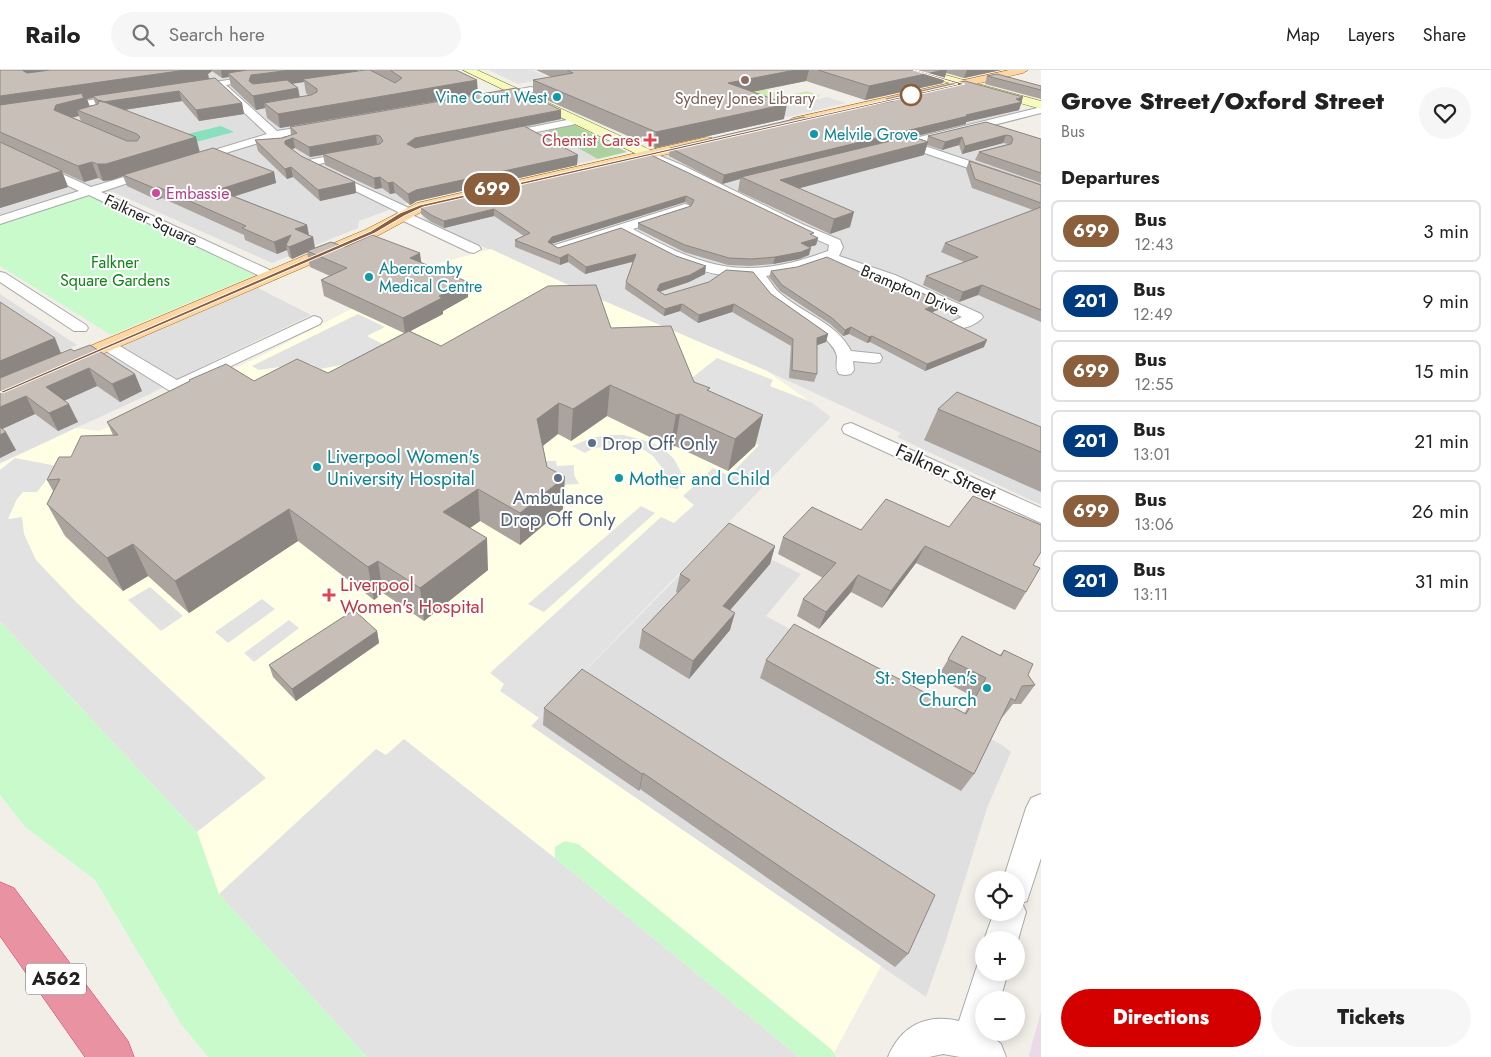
<!DOCTYPE html>
<meta charset="utf-8">
<style>
:root{--surface:#fff;--page:#f6f6f6;--text:#222;--muted:#767676;--line:#e0e0e0;--accent:#d40000}
body{margin:0;font-family:Jost,sans-serif;background:var(--page);color:var(--text);height:100vh;display:flex;flex-direction:column;font-size:19px;white-space:nowrap}
*{box-sizing:border-box;margin:0}
p{font-size:16px;color:var(--muted)}
.icon{flex:none;width:28px;height:28px;fill:none;stroke:currentColor;stroke-width:2;stroke-linecap:round;stroke-linejoin:round}
.map{position:relative;flex:1;overflow:hidden}
.side{display:flex;flex-direction:column;background:var(--surface);width:450px}
.side>*{flex:none}
.badge{padding:0 10px;border-radius:16px;font-size:18px;line-height:32px}
.buttons{position:absolute;left:975px;top:801px;display:grid;gap:10px}
.buttons a{display:grid;place-items:center;width:50px;height:50px;border-radius:50%;background:var(--surface);box-shadow:0 2px 12px #0003;font-size:25px}
.map>.badge{position:absolute;translate:-50% -50%;box-shadow:0 0 0 2px #fff}
h2{padding:0 20px;font-size:19px;line-height:45px}
.round{display:grid;place-items:center;flex:none;width:52px;height:52px;border-radius:26px;background:var(--page)}
.summary{display:flex;align-items:center;justify-content:space-between;height:85px;padding:0 20px}
h1{font-size:24px;font-weight:800;line-height:38px}
.button{display:flex;gap:10px;margin-top:auto;padding:10px 20px}
.button a{flex:1;height:58px;border-radius:30px;background:var(--accent);color:#fff;font-size:20px;font-weight:800;line-height:58px;text-align:center}
.button a+a{background:var(--page);color:var(--text)}
ul{padding:0;list-style:none}
li{display:flex;align-items:center;gap:15px;height:62px;margin:0 10px 8px;padding:0 10px;border:2px solid var(--line);border-radius:8px}
li div{flex:1}
li b{display:block;font-size:19px}
li em{font-style:normal}
li .badge{min-width:55px;font-weight:700;text-align:center}
header{display:flex;align-items:center;gap:30px;box-sizing:border-box;height:70px;padding:0 25px;background:var(--surface);border-bottom:1px solid var(--line)}
header strong{font-size:24px}
nav{display:flex;gap:28px;margin-inline-start:auto;font-size:18px}
.search{width:350px;height:45px;background:var(--page);display:flex;align-items:center;gap:12px;box-sizing:border-box;padding:0 18px;border-radius:28px;color:var(--muted);font-size:19px}
main{display:flex;flex:1;min-height:0}
.map>svg:first-child{display:block}
</style>
<header>
<strong>Railo</strong>
<div class="search"><svg class="icon" aria-label="search" viewBox="0 0 24 24"><circle cx="10" cy="10" r="6"/><path d="M15 15l6 6"/></svg>Search here</div>
<nav><a>Map</a><a>Layers</a><a>Share</a></nav>
</header>
<main>
<div class="map">
<svg width="1041" height="987" viewBox="0 0 1041 987">
<rect width="100%" height="100%" fill="#f2efe9"/>
<path fill="#e0dfdf" d="M0,0h350l79,17 32,17 53,-9 56,25 -29,7 58,32 -181,40 -59,22 -1,7 -86,35 -159,-71 -44,3 -69,23z
M1037,38l-50,12 10,7 44,17v361l-144,-68 4,-4 -134,-62 -177,-76 -164,-74 -4,-4 1,-2 249,-61z
M256,217l55,28 -118,56 -41,22 -152,70v-66z
M0,224l77,51 -77,33z
M720,464l81,40 -35,42 236,129 9,7 -24,56 -42,135 -19,54 -395,-271z"/>
<path fill="#ebdbe8" d="M1041,942v45h-11l-1,-2z"/>
<path fill="#ffffe5" d="M491,179l99,46 177,76 64,46 -300,309 350,240 -47,87 4,4h-630l-27,-33 -86,-144 -70,-53 -25,-32v-331l76,-36 23,3 162,-75 176,-92z"/>
<path fill="#cdebb0" d="M716,15l49,4 20,7 22,-5 14,5 -23,5 -31,-3z"/>
<path fill="#add19e" d="M573,54l54,28 -29,7 -52,-29z"/>
<path fill="#c8facc" d="M89,125l166,80 -144,60 -111,-69v-43z
M0,551l197,211 22,62 148,163h-159l-27,-33 -86,-144 -70,-53 -25,-32z
M565,771l13,3 253,205 6,8h-38l-244,-199v-11z"/>
<path fill="#88e0be" d="M221,56l13,6 -42,11 -13,-7z"/>
<path fill="#e2e2e2" d="M489,0h43l19,8 -33,6z
M827,27l19,6 -58,14 -35,-14 18,-3 31,3z
M358,244l27,13 -18,9 27,14 -42,13 -32,6 -9,-5 -11,6 -7,-5 -34,5 -7,-4z
M717,288l56,22 -3,6 41,16 20,15 -292,301 -39,-27 4,-7 -14,-11 171,-156 13,6 20,-18 -11,-9 30,-28 16,8 30,-31 -22,-9 -68,-40z
M611,365h13l29,8 12,7 9,9 8,15 -4,15 -17,-3 4,-10 -2,-7 -10,-13 -9,-6 -17,-5 -18,1 -3,-10z
M603,366l4,10 -15,3 -7,4 -13,-7 19,-8z
M15,388l42,8 -20,26h-14l-6,7 -9,20 14,-2 2,17 12,26 40,42 190,176 -69,54 -197,-211v-151z
M547,391h9l1,5 17,-1v10l5,9 -20,1 -19,-18z
M641,436l14,7 -111,99 -16,-8z
M150,517l33,29 -22,15 -33,-31z
M262,529l13,10 -47,34 -13,-11z
M289,550l10,8 -45,34 -10,-9z
M404,669l151,119 244,199h-432l-148,-163 157,-145 10,6z"/>
<g fill="none" stroke-linecap="round" stroke-linejoin="round">
<g stroke="#a9a9a9" stroke-width="2">
<path id="street" d="M293,0h22l-4,3 -85,12 51,46 44,-7 4,1 1,2 -1,2 -43,8 6,6 -5,3 -11,-7 -76,23h-8l-2,-2 2,-2 79,-24 -50,-47 -26,4 -3,-1v-4z
M531,17l3,1v4l-41,8 -5,-3 5,-3z
M125,25l5,3 -2,2 -128,19v-6z
M1041,37v6l-122,31 122,41v8l-134,-46 -14,3 -5,-3 1,-2 14,-4z
M577,48l4,1v4l-79,16 -5,-3 5,-3z
M0,76l91,41 59,-18h8l2,2 -2,2 -57,19 175,81 2,3 -2,3h-10l-177,-84 -89,29v-8l79,-25 -79,-38z
M648,81l34,14 122,60 36,15 3,7 -4,9 56,19 86,39 2,3c-6,8 -22,14 -32,11l-2,-3 2,-3 11,-5 -77,-36 -59,-20 -31,10 -29,5c5,6 9,14 15,18 23,20 56,29 70,57l29,3 2,4 -2,4 -6,1 -21,-2 1,9 -3,4 -6,1 -6,-1c-4,-6 -2,-11 -2,-17 -1,-8 -7,-13 -12,-19l-55,-38 -18,-23c-49,2 -90,-21 -131,-44l-59,19h-10l-2,-3 2,-3 133,-42 4,1 2,3 -2,3 -56,18c74,41 114,52 195,22l1,-6c-12,-6 -24,-9 -36,-15 -50,-24 -98,-51 -149,-74l-2,-2z
M351,82l4,1 2,2 -2,2 -47,9 -6,-3 6,-3z
M329,101l82,38 2,3 -1,3 67,31 2,3 -7,4 -5,-1 -72,-34 -1,-3 2,-3 -73,-36 -2,-2 2,-2z
M0,202l5,1 81,52 2,3 -2,3h-12l-74,-49z
M314,246l6,2 2,3 -2,3 -144,68 -6,-1 -69,-43 -2,-3 2,-3h12l64,38z
M851,353l190,85v15l-197,-90 -2,-4 2,-4z
M1041,724v64l-14,43 -5,2 4,9 -8,28 -2,3v-3h-32l10,-28h22v-32h-13l23,-72 5,-10z
M984,888v14h24l-8,28h-16v32h7l-1,3 11,9 5,13h-46l-17,-3 -14,3h-41c13,-31 38,-44 71,-36l20,-61z"/>
</g>
<g stroke="#707d05" stroke-width="1">
<path id="secondary" d="M463,0h14l176,81 2,3 -2,3h-10z
M910,0h17l114,31v8l-130,-37z"/>
</g>
<g stroke="#a06b00" stroke-width="1">
<path id="primary" d="M1009,0h19l-5,3 -230,53 -6,-4 6,-4z
M707,67l5,1 2,3 -2,3 -285,65 -48,26 -379,163v-14l367,-155 50,-26z"/>
</g>
<g stroke="#dc2a67" stroke-width="1">
<path id="highway" d="M0,812l14,6 114,153 6,16h-49l-85,-121z"/>
</g>
<use href="#street" fill="#fff" fill-rule="evenodd"/>
<use href="#secondary" fill="#f7fabf" fill-rule="evenodd"/>
<use href="#primary" fill="#fcd6a4" fill-rule="evenodd"/>
<use href="#highway" fill="#e892a2" fill-rule="evenodd"/>
</g>
<path fill="#aba49e" fill-rule="evenodd" d="M0,0h358v1l7,-1h91l22,24 -198,34 -13,-10 -2,-10 -9,2 -25,-24 -2,-9 -7,1 -10,-7 -4,3 1,4 33,25 2,11 -45,7 -17,-20 -58,9 76,42 74,20 2,11 -42,13 73,29 2,10 4,2 2,11 30,-1 76,16 47,34 -25,14v3l-33,17 31,15 170,-18 98,63 54,24 -8,31 -27,25 -53,-25 -5,1 -63,-31 -36,25 -13,-7 -15,12 4,21 16,42 -43,36 -40,-24 -10,7 18,42 -64,51 -41,-28 -9,7 -76,-59 -109,72 -41,-37 -25,15 -58,-55 -18,-32 6,-13 -6,-11 24,-23 42,-22 -6,-13 83,-41 -1,-1 65,1 74,-8 76,-40 -80,-37 -3,-16 9,-4 -20,-9 -3,-15 -15,7 -3,-2 -2,-7 -10,4 -32,-14 -1,-5 -82,-37 -5,2 -30,-14 -4,-10 -11,4 -9,1 -5,-3 -14,4 -22,-10 6,15 -68,21zM304,12l2,11 3,3 -9,1 -2,-9 -6,-4zM93,28l3,7 -7,1 -2,-7zM79,46l2,5 -9,-4z
M536,0h465l-37,8 -18,-5 -3,10 -78,17 -59,-19 -54,11 32,27 -129,29 -122,-54v-14l18,-3z
M987,6l54,10v13l-56,-15z
M886,29l136,2 -3,9 -53,12v2l-53,13 14,4 1,-5 58,-14 55,17v44l-66,-23 4,-8 29,-8 -5,-1 -41,11 -3,-9 -17,5 -15,-5 -3,10 -126,33 52,39 -20,7 -92,-43 2,-12 -18,5 -53,-28 1,-8 136,-30 79,-16z
M561,49l-37,8 53,38 -160,36 -7,4 -15,-12 -5,1 -8,-6 -7,1 -50,-24 -2,-10 -13,2 -15,-9 -3,1 9,7 54,26 1,11 -36,8 -27,-24 -6,2 -29,-28 -3,-11 27,-2 9,-3 -1,-8z
M651,85l167,83 -2,7 -7,2v8l-10,4 -26,5 -23,2 -22,-1 -44,-13 -46,-23v-6l53,-17 -6,-4 -134,42 7,4 147,26 -16,8 -30,10 6,3 106,-1 57,40 -2,8 -9,3v29l-3,8 -25,-4 2,-32 -59,-34 -34,11 -18,-12 -16,5 -39,-27 1,-7 7,-21 -48,13 -17,-12 -8,3 -45,-18v-7l9,-4 -30,-20 -50,12 -13,-6 -10,-8v-6z
M969,91l72,24v137l-63,-27 -19,7 -36,-17 3,-9 38,-14 -23,-10 4,-9 88,-33 -61,-22 -6,-19z
M771,201l169,38 -9,4 53,34 -59,24 -55,-29 -3,1 -18,-9 -6,2 -13,-12 -50,-33 -11,-14z
M0,232l61,51 81,38 -22,11 -23,-16 -32,14 13,22 -20,9 -23,-17 -33,15 14,21 -16,8z
M938,339l103,18v65l-117,-52z
M861,460l172,35 -7,27 -11,18 -99,-47 -34,45 -31,-16 -32,37 -22,-13 6,-17 20,-21 -45,-24 5,-17z
M775,476l-5,18 -40,46v20l-41,49 -50,-31 3,-18 36,-37 -2,-1 4,-18z
M377,561l2,12 -83,58 -23,-24 -4,-12z
M962,566l38,19 4,-5 24,25 7,10 -14,19h-8l-12,15 -27,55 -13,17 -201,-113 6,-18 198,54 10,-17 -37,-19z
M582,599l326,285 -13,13 -255,-178 -1,2 -96,-66 1,-17z"/>
<path fill="#8b8681" d="M20,0h64l-52,7z
M186,0h26v1l-4,3 1,7 -116,15v2l-6,1 3,8 -13,3 2,6 -17,4 -62,-8v-16z
M221,0h59l-52,3 1,4 -7,1z
M292,0h66l1,5 -56,4 1,3 -50,7 -5,-8 2,-6z
M795,0h14l-3,11 -80,16 2,-14z
M944,0h3l-4,13 -78,17 4,-14z
M967,0h34l-37,8z
M477,10l1,14 -198,34 -2,-14z
M298,18l2,14 -36,1 1,5 -9,2 -3,-14z
M179,21l3,10 -78,12 -4,-11z
M1023,27l-4,13 -53,12v2l-221,54 -4,-1 -1,2 -18,5 2,-9z
M242,33l2,11 -45,7 -3,-11z
M787,34l-3,15 -129,29 1,-16z
M561,40v9l-145,29 -9,-4 8,-6z
M376,65l1,10 -67,12 -1,-10z
M1006,65l-3,8 -41,11 3,-8z
M196,67l4,16 -77,22v1l-11,4 -9,1 -6,-17z
M962,67l-3,8 -17,5 3,-8z
M293,68l2,10 -8,3 -2,-7v-3z
M928,72l-4,13 -146,39 2,-14z
M578,85l-1,10 -160,36 -7,4 -2,-11 8,-4z
M92,92l6,16 -14,4 -6,-16z
M291,97l2,10 -6,2 -2,-10z
M62,101l6,16 -68,21v-19z
M274,102l2,11 -56,18 -3,-11z
M380,107l2,11 -7,1 -1,-11z
M355,112l1,11 -36,8 -2,-11z
M393,112l2,11 -5,1 -2,-11z
M158,117l4,11 -5,2 -3,-12z
M686,126l-1,6 -134,42 -3,-2 4,-5z
M494,139v7l-50,12v-7z
M854,142l-4,15 -20,7 4,-15z
M307,155l2,12 -14,-8z
M291,165l22,2 2,12 -23,10 -3,-12 -3,-2 1,5 -10,4 -3,-12z
M818,168l-2,7 -16,5 1,-7z
M811,178l-2,7 -10,4 -26,5 2,-7z
M420,183l2,15 -12,-10z
M568,184v8l-8,3v-7z
M636,184v7l-51,13 1,-7z
M706,196l-1,8 -16,8 -30,10 -2,-2 3,-6z
M468,212v15l-25,14v3l-38,20 -2,-16 36,-22z
M982,215l-4,10 -19,7 4,-10z
M943,233l-3,6 -18,7 3,-7z
M682,234l-2,7 -16,5 1,-7z
M734,234l-2,8 -34,11 1,-8z
M851,257l-2,7 -6,2 2,-6z
M828,264l-2,8 -11,4 2,-8z
M872,266l-2,6 -3,1 2,-6z
M55,268l7,18 -62,26v-21z
M987,270l-3,7 -59,24 2,-7z
M89,298l8,18 -42,19 -9,-18z
M135,304l7,17 -22,11 -8,-18z
M610,315l-3,31 -36,25 2,-32z
M26,326l9,18 -35,16v-23z
M559,333l-1,31 -21,16v-31z
M69,334l9,18 -20,9 -9,-18z
M680,344l-5,32 -5,1 6,-32z
M763,345l-8,31 -27,25 7,-32z
M6,362l10,18 -16,8v-23z
M565,407l-2,32 -43,36v-32z
M478,419l2,32 -34,24 -3,-33z
M289,439l9,32 -109,72 -14,-32z
M487,468l1,32 -64,51 -4,-33z
M133,474l15,32 -25,15 -16,-33z
M775,476l-5,18 -52,60 5,-18z
M925,476l-9,17 -34,45 9,-17z
M378,491l5,32 -9,7 -6,-33z
M858,505l-7,17 -32,37 7,-17z
M735,543l-5,17 -41,49 4,-18z
M377,561l2,12 -83,58 -4,-12z
M643,703l-3,16 -1,2 3,-17z"/>
<path fill="#c7bfb8" stroke="#8b8681" d="M0,0h22l5,3 23,-3h136l-186,26z
M247,0h45l-41,5 -2,6 4,3 34,-4 11,8 -45,8 -25,-23z
M365,0h5l25,13 7,-5 -12,-8h66l21,10 -199,34 -14,-11 47,-8 6,-3v-3l-14,-10z
M567,0h228l-67,13 59,21 -131,28 -123,-52 40,-7z
M818,0h126l-75,16z
M997,4l44,12v4l-54,-14z
M215,8l27,25 -46,7 -17,-19 -76,11 -4,-1 -6,-5z
M965,11l58,16 -7,2 6,3 -56,13 2,1 -244,59 -54,-27 133,-31 3,1 87,-17 -7,-2z
M516,18l45,22 -146,28 -8,6 8,4 109,-22 54,29 -162,35 -8,4 -15,-12 -5,1 -8,-6 -6,1 -51,-24 57,-10 3,-3 -3,-5 -4,-1 -67,12 -16,-9 -8,3v3l16,12 54,26 -37,8 -27,-23 -6,2 -30,-29 27,-2 15,-5 -7,-6z
M85,23l-3,2 2,3 -28,7 -2,5 73,31h10l3,-4 -3,-3 -60,-24 21,-6 1,-4 97,37 -90,27h-9l-5,-2 -14,4 -78,-34v-27z
M986,52l55,17v34l-62,-21 32,-8 2,-5 -2,-3 -5,-1 -41,11 -3,-9 -17,5 -17,-6z
M911,66l17,6 -148,38 74,32 -20,7 -93,-42z
M0,72l62,29 -62,18z
M213,78l61,24 -57,18 90,35 -12,4 18,8 -24,10 -3,-2 5,-10 -17,7 -32,-14 4,-2 -88,-39 -4,1 -31,-13z
M651,85l163,78 -4,1 8,4 -17,5 10,5 -10,4 -26,5 -23,2 -23,-1 -44,-13 -47,-22 53,-17 3,-6 -8,-4 -134,41 -4,5 10,6 63,-20 55,28 30,10 -16,9 -30,9 -3,6 8,5 44,-13 17,-12 27,2 18,22 57,40 -11,4v36l-25,-4 1,-31 -59,-35 -35,11 -17,-11 -17,5 -39,-27 10,-28 -50,13 -18,-13 -8,4 -45,-18 15,-7 -36,-24 -50,12 -13,-6 -10,-7 6,-4z
M969,91l72,24v18l-66,-24z
M1041,137v103l-59,-25 -19,7 -37,-16 52,-19 -33,-14z
M372,165l48,18 -10,5 58,24 -29,14 3,2 -39,20 -82,-38 26,-12 -40,-17 24,-9 14,5z
M827,187l55,25 5,-2 15,8 5,-2 36,17 -18,6 62,31 -60,24 -55,-28 -3,1 -18,-10 -6,3 -13,-12 -50,-33 -11,-14 26,-4z
M596,215l15,43 60,-2 23,56 16,6 -3,2 56,25 -28,24 -55,-25 -4,1 -66,-30 -37,24 -14,-6 -22,16 10,48 18,10 -45,36 -42,-24 -35,23 44,26 -67,50 -42,-27 -10,6 -79,-58 -114,72 -42,-37 -26,14 -60,-54 13,-25 -13,1 12,-23h12l10,-21 37,-1 -11,-13 83,-41 -1,-1 37,-16 28,17 43,-22 31,14 81,-42 32,15 107,-60z
M0,232l55,36 -55,23z
M90,275l45,29 -23,10 -23,-16 -43,19 23,17 -20,9 -23,-17 -26,11v-29l71,-29 3,2z
M957,322l84,35v25l-103,-43z
M0,357l6,5 -6,3z
M973,426l68,29v27l-8,13 7,3 -14,24 -101,-46 -34,45 -33,-16 -32,37 -23,-13 33,-36 -53,-26 29,-30 49,23 25,-31 63,28z
M729,453l46,23 -52,60 12,7 -42,48 -51,-31 48,-50 -10,-6z
M354,540l23,21 -85,58 -23,-24z
M794,554l172,90 20,-36 -38,-19 14,-23 39,20 3,-6 29,14 -5,11 7,10 -13,1 -7,15 -4,-3 -37,76 -208,-114z
M582,599l353,226 -27,59 -265,-181 -1,1 -98,-66z"/>
<path fill="#8b5e3c" stroke="#fff" d="M913,0h3l49,14 -542,123 -19,9 -29,17 -372,160 -3,-1 371,-161 29,-18 20,-8 538,-121z"/>
<circle fill="#8d6e63" stroke="#fff" stroke-width="2" cx="745" cy="10" r="5"/>
<circle fill="#fff" stroke="#8b5e3c" stroke-width="2.5" cx="911" cy="25" r="10"/>
<g fill="#0f9aa8" stroke="#fff" stroke-width="2">
<circle cx="557" cy="27" r="5"/>
<circle cx="814" cy="64" r="5"/>
<circle cx="369" cy="207" r="5"/>
<circle cx="317" cy="397" r="5"/>
<circle cx="619" cy="408" r="5"/>
<circle cx="987" cy="618" r="5"/>
</g>
<g fill="#e0444e" stroke="#fff" stroke-width="2">
<path d="M647.5 62.5h5v5h5v5h-5v5h-5v-5h-5v-5h5z"/>
<path d="M326.5 517.5h5v5h5v5h-5v5h-5v-5h-5v-5h5z"/>
</g>
<circle fill="#d1479c" stroke="#fff" stroke-width="2" cx="156" cy="123" r="5"/>
<g fill="#5c6f8a" stroke="#fff" stroke-width="2">
<circle cx="592" cy="373" r="5"/>
<circle cx="558" cy="408" r="5"/>
</g>
<g text-anchor="middle" dominant-baseline="central" stroke-width="4" stroke-linejoin="round" paint-order="stroke">
<g font-size="16" fill="#0d838f" stroke="#fff" text-anchor="start">
<text x="547" y="27" text-anchor="end">Vine Court West</text>
<text x="824" y="64">Melvile Grove</text>
<text x="379" y="198">Abercromby<tspan x="379" dy="18">Medical Centre</tspan></text>
</g>
<g font-size="16" fill="#785e54" stroke="#fff">
<text x="745" y="28">Sydney Jones Library</text>
</g>
<g font-size="16" fill="#be3a42" stroke="#fff" text-anchor="end">
<text x="640" y="70">Chemist Cares</text>
</g>
<g font-size="16" fill="#b23c85" stroke="#fff" text-anchor="start">
<text x="166" y="123">Embassie</text>
</g>
<g font-size="16" fill="#222" stroke="#fff">
<text transform="translate(151 150) rotate(25)">Falkner Square</text>
<text transform="translate(910 220) rotate(23)">Brampton Drive</text>
</g>
<g font-size="16" fill="#0c8416" stroke="#fff">
<text x="115" y="192">Falkner<tspan x="115" dy="18">Square Gardens</tspan></text>
</g>
<rect fill="#fff" stroke="#646464" stroke-width="1" x="26" y="893.5" width="60" height="31" rx="4"/>
<g font-size="18" font-weight="bold" fill="#222">
<text x="56" y="909">A562</text>
</g>
<g font-size="19" fill="#4e5e75" stroke="#fff" text-anchor="start">
<text x="602" y="373">Drop Off Only</text>
<text x="558" y="427" text-anchor="middle">Ambulance<tspan x="558" dy="22">Drop Off Only</tspan></text>
</g>
<g font-size="19" fill="#0d838f" stroke="#fff" text-anchor="start">
<text x="327" y="386">Liverpool Women's<tspan x="327" dy="22">University Hospital</tspan></text>
<text x="629" y="408">Mother and Child</text>
<text x="977" y="607" text-anchor="end">St. Stephen's<tspan x="977" dy="22">Church</tspan></text>
</g>
<g font-size="19" fill="#222" stroke="#fff">
<text transform="translate(946 402) rotate(25)">Falkner Street</text>
</g>
<g font-size="19" fill="#be3a42" stroke="#fff" text-anchor="start">
<text x="340" y="514">Liverpool<tspan x="340" dy="22">Women's Hospital</tspan></text>
</g>
</g>
</svg>
<div class="buttons">
<a><svg class="icon" aria-label="locate" viewBox="0 0 24 24"><circle cx="12" cy="12" r="6"/><path d="M12 2v4M12 18v4M2 12h4M18 12h4"/></svg></a>
<a>+</a>
<a>−</a>
</div>
<b class="badge" style="left:492px;top:119px;background:#8b5e3c;color:#fff">699</b>
</div>
<section class="side">
<div class="summary"><div><h1>Grove Street/Oxford Street</h1><p>Bus</p></div><a class="round"><svg class="icon" aria-label="heart" viewBox="0 0 24 24"><path d="M12 20l-8-8c-3-5 5-10 8-4 3-6 11-1 8 4z"/></svg></a></div>
<h2>Departures</h2>
<ul>
<li><span class="badge" style="background:#8b5e3c;color:#fff">699</span><div><b>Bus</b><p>12:43</p></div><em>3 min</em></li>
<li><span class="badge" style="background:#003b80;color:#fff">201</span><div><b>Bus</b><p>12:49</p></div><em>9 min</em></li>
<li><span class="badge" style="background:#8b5e3c;color:#fff">699</span><div><b>Bus</b><p>12:55</p></div><em>15 min</em></li>
<li><span class="badge" style="background:#003b80;color:#fff">201</span><div><b>Bus</b><p>13:01</p></div><em>21 min</em></li>
<li><span class="badge" style="background:#8b5e3c;color:#fff">699</span><div><b>Bus</b><p>13:06</p></div><em>26 min</em></li>
<li><span class="badge" style="background:#003b80;color:#fff">201</span><div><b>Bus</b><p>13:11</p></div><em>31 min</em></li>
</ul>
<div class="button"><a>Directions</a><a>Tickets</a></div>
</section>
</main>
